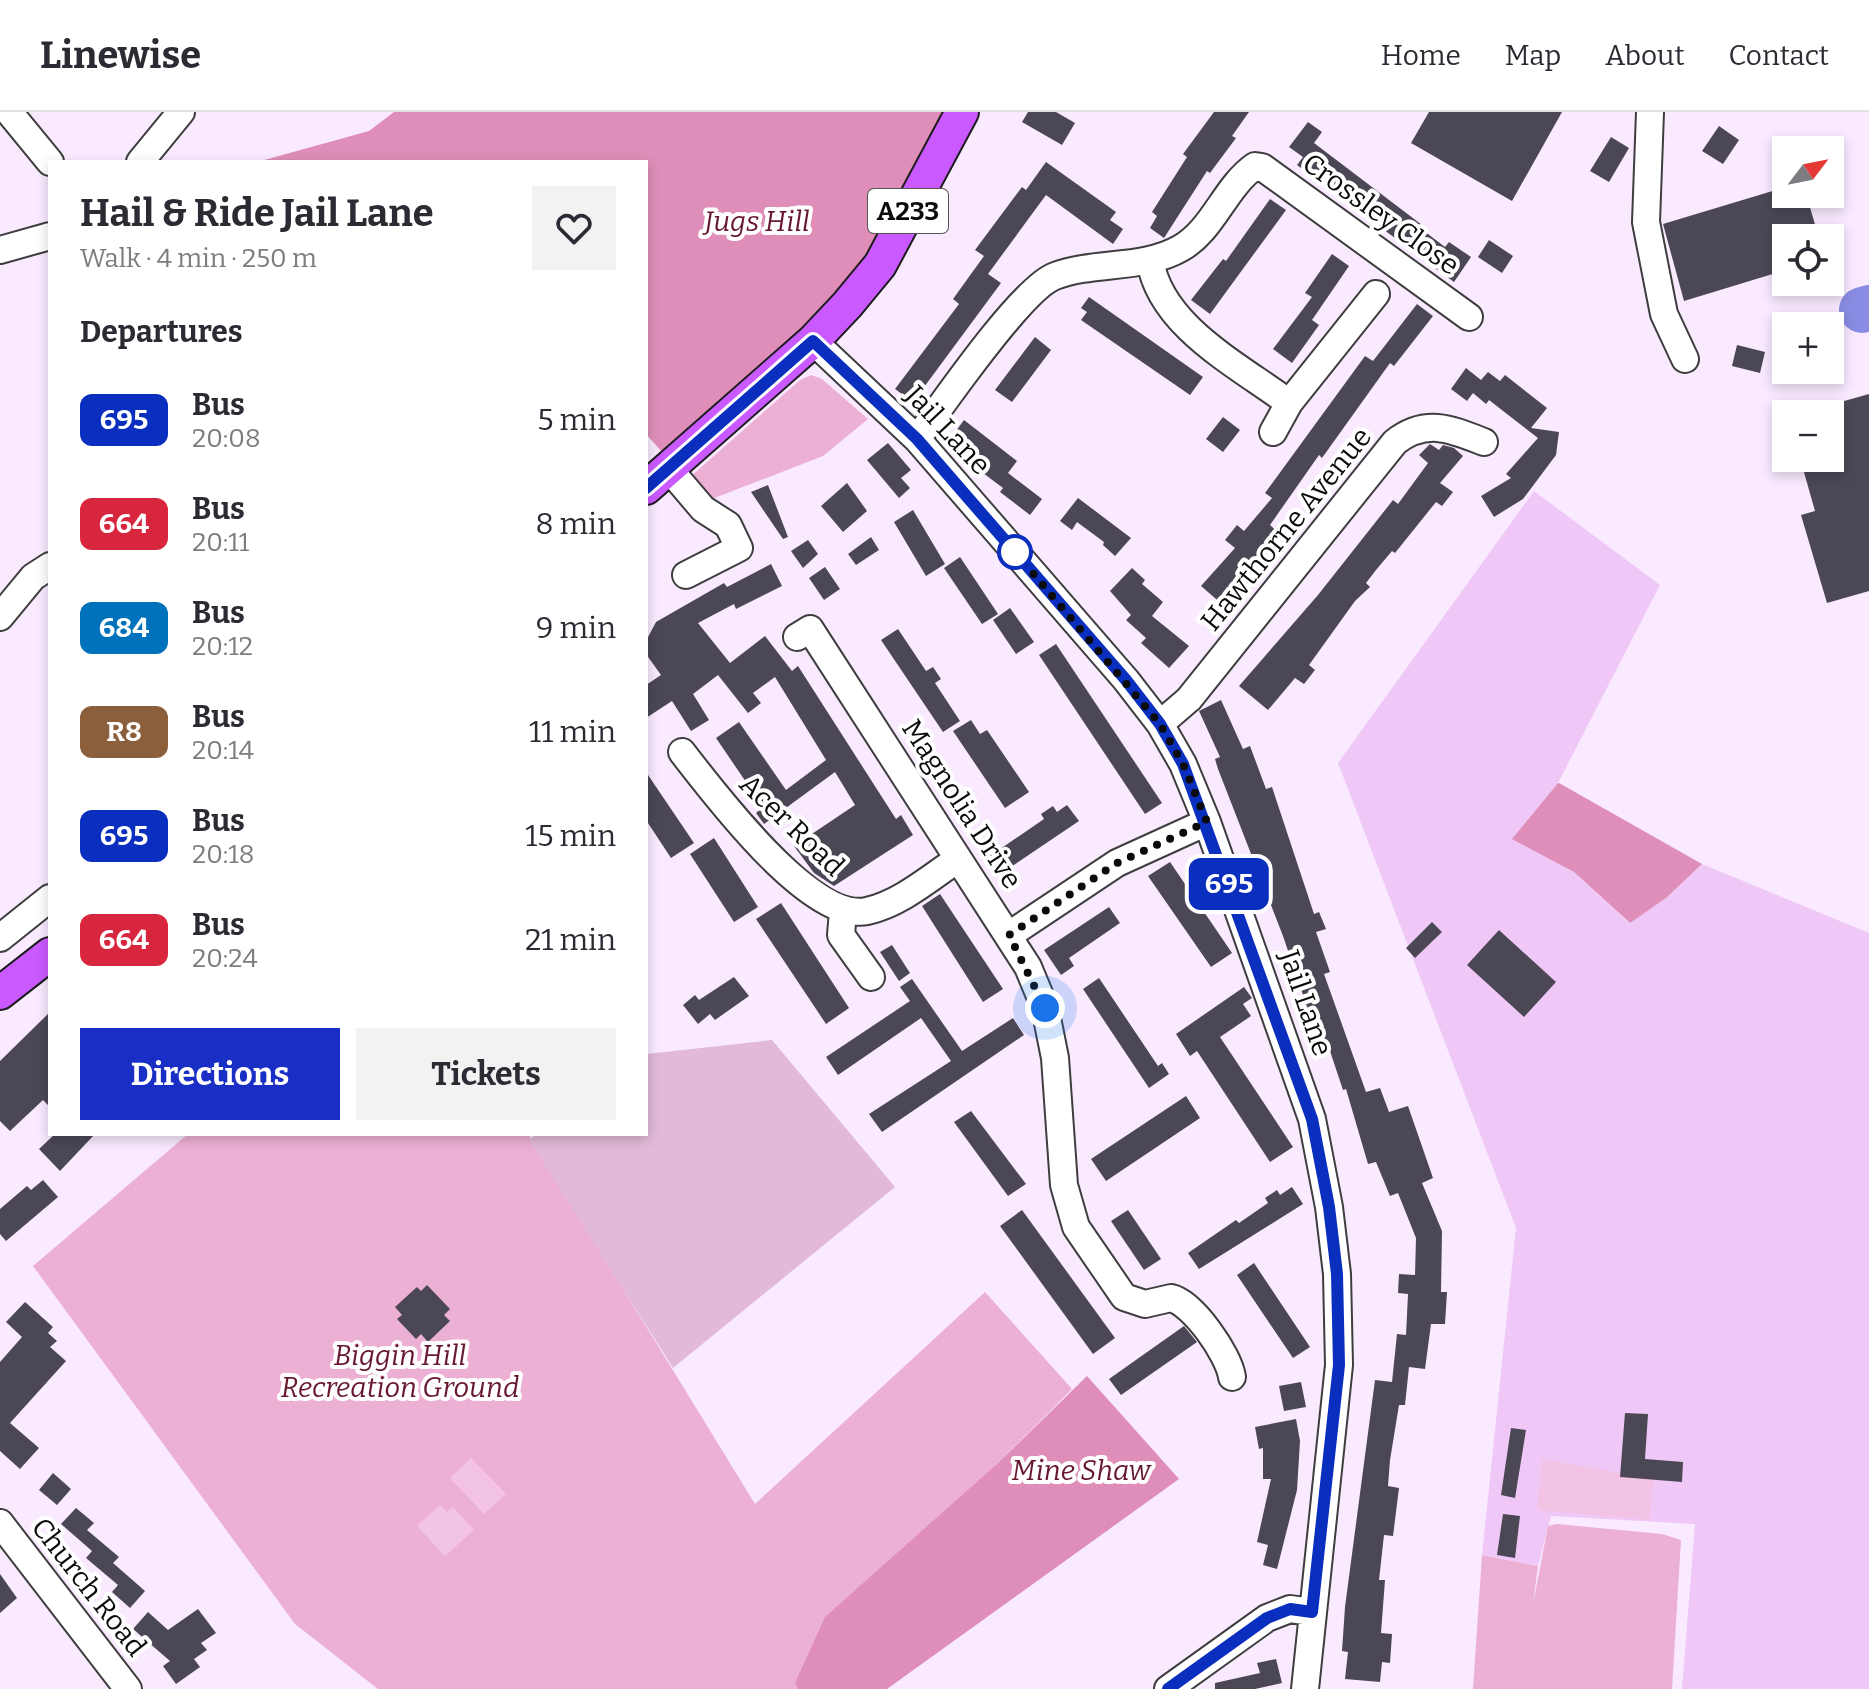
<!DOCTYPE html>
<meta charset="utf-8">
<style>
:root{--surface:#fff;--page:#f2f2f3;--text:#2b2b33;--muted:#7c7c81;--line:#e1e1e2;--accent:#192ec5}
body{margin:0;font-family:Bitter,serif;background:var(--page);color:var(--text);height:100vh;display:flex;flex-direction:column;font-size:30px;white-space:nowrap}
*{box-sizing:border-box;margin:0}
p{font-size:26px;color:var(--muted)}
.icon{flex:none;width:44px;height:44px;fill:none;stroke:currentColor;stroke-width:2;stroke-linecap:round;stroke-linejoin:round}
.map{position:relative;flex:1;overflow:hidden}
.panel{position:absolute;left:48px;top:48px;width:600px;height:976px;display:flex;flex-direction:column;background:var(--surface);border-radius:0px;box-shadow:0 4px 12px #0003}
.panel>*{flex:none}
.badge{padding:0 16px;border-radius:12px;font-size:28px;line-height:52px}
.needle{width:52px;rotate:58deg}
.buttons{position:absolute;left:1772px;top:24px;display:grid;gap:16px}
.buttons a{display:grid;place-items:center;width:72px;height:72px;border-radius:0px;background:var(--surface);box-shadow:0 4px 12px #0003;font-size:40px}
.you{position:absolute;width:40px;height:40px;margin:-20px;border:6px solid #fff;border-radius:50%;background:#1a73e8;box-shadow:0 0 0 12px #1a73e833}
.map>.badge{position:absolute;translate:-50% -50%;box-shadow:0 0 0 4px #fff}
h2{padding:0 32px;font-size:30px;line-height:72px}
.round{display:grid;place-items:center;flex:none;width:84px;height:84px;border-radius:0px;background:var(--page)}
.headline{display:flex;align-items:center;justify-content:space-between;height:136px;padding:0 32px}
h1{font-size:38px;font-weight:700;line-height:60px}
.action{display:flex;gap:16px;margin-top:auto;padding:16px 32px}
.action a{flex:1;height:92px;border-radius:0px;background:var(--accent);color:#fff;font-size:32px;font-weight:700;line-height:92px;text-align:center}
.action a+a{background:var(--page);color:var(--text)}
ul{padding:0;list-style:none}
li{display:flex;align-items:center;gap:24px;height:104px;padding:0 32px}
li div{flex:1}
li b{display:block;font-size:30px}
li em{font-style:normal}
li .badge{min-width:88px;font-weight:700;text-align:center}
header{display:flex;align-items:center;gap:48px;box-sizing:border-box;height:112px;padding:0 40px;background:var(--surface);border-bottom:2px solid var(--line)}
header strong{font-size:38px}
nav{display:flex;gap:44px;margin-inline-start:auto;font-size:28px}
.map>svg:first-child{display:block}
</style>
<header>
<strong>Linewise</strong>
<nav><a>Home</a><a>Map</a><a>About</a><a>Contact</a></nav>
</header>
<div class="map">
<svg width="1869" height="1577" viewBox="0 0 1869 1577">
<rect width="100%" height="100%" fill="#f9eaff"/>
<path fill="#efc8f7" d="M1534,379l126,94 -102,198 -45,56 61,33 55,51 37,-25 36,-34 167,69v756h-187l13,-165 -144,-8 -13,50 -56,-11 34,-327 -178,-465z"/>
<path fill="#ecb0d4" d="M811,263l11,4 46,40 -45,37 -111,43 -22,-22 110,-97z
M188,1022h340l227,370 230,-212 87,97 -75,75 -202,219 3,6h-420l-83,-65 -262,-358z
M1557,1412l105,10 19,6 -9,149h-199l9,-134 56,11 -5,38 15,-78z"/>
<path fill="#de8eb8" d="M394,0h566l-127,192 -171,148 -16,-18v-272h-389l112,-31z
M1558,671h1l143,81 -36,34 -36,25 -56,-51 -62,-33z
M1087,1264l92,103 -292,210h-89l-3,-6 30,-66 172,-153z"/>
<path fill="#e2bad8" d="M772,928l123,147 -222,181 -144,-228 8,-6h109v-80z"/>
<path fill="#f3c3e6" d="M471,1346l35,36 -22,20 -34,-36z
M1542,1347l112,20 -5,41 -112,-10z
M440,1393l7,7 6,-5 21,23 -29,26 -28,-30z"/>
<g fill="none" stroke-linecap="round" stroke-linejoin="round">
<path stroke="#898ce2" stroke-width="46" d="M1862,198l7,-2"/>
</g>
<path fill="#4b4755" d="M1028,0h28l19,11 -13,22 -40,-23z
M1214,0h35l-17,24 4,2 -26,35 -3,-2 -43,67 -14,-10 7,-12 -5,-4 35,-55 -4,-3z
M1429,0h133l-50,89 -101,-58z
M1308,10l14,10 -8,11 112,85 -2,3 21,16 4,-5 22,15 -17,25 -157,-117 6,-8 -14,-10z
M1719,14l20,14 -16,24 -21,-13z
M1611,25l18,11 -20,34 -19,-11z
M1046,50l70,50 -6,8 13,9 -10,15 -67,-49 -58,79 13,9 -88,119 -18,-13 64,-85 -6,-5 31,-43 -9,-6 47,-63 4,3z
M1786,75v7h20l13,44h-33v32l-102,31 -21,-77z
M1270,87l16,11 -76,104 -19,-14 32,-41 3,2z
M1489,128l24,16 -11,17 -24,-16z
M1332,142l17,12 -37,54 7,5 -27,38 -19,-14 39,-52 -7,-4z
M1089,185l114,80 -13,18 -109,-75 6,-8 -6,-4z
M1417,192l16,12 -39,50 -4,-3 -68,95 -3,-3 -49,70 12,11 -59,69 -22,-19 34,-38 -10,-8 12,-15 7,6 28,-33 -7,-5 100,-137 8,5z
M1035,225l16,13 -39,52 -17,-12z
M1737,233l28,7 -5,21 -28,-7z
M1466,256l15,12 7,-8 12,9 5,-6 42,33 -16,20 28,4 -3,23 -33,44 -29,18 -13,-21 30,-18 -5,-4 32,-36 -49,-38 -3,4 -13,-11 -6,8 -16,-12z
M1869,282v197l-42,12 -26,-88 14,-4 -15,-53h30v-53z
M1223,305l17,13 -17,22 -17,-13z
M964,308l53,41 -9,12 34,26 -12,16 -30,-23 3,-4 -28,-21 4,-6 -29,-22z
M888,331l23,27 -10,8 9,10 -11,10 -32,-38z
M1430,332l9,6 4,-5 11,3 9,8 -23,27 13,9 -11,14 -6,-4 -41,51 -3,-2 -16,19 -10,13 4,4 -15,14 -46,64 6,5 -11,14 -9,-6 -27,32 -29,-24 79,-91 75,-95 5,4 30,-41 -9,-8z
M847,371l20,28 -24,21 -22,-26z
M768,373l20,52 -5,2 -32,-47z
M1078,386l53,40 -16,18 -12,-11 1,-3 -27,-20 -5,8 -12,-9z
M913,398l32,54 -19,12 -32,-54z
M871,425l8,13 -23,15 -8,-11z
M808,428l10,14 -15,14 -12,-17z
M960,445l38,57 -16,10 -38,-56z
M771,452l11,22 -46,23 -2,-5 -36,19 32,40 35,-27 27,35 6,-5 98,153 5,-4 12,20 -79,51 -20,-13 -20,-27 61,-41 -20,-33 -71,52 -8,-11 7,-6 -47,-69 23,-16 47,68 40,-30 -51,-83 -22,16 8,10 -13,10 -30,-38 -25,19 16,26 -18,11 -19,-30 -26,17v-33l15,-10 -15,-21v-13l10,-19 68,-39 3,4z
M825,455l15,22 -16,11 -15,-22z
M1132,456l13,12 -3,4 21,18 -11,14 37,30 -20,22 -28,-25 5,-5 -20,-18 5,-5 -21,-24z
M1010,496l24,34 -18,12 -23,-34z
M898,517l28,42 7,-4 8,12 -6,4 25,38 -17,11 -62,-92z
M1056,532l106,159 -17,11 -106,-159z
M1221,588l22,49 7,-3 16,43 6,-2 42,127 5,-2 7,17 -10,3 14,40 -6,2 42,118 14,-4 9,24 19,-6 25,72 -11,5 20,48 -1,61h6l-2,32h-14l-6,45 -16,-2 -4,38h-6l-9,55 -2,26 11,2 -6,48 -9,-1 -5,45h6l-4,53 11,1 -2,29 -8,-1 -2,20 -35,-3 3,-27 -6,-1 3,-44 30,-227 17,2 5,-48 9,1 2,-41 -10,-1 1,-19 16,1 1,-37 -18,-45 -8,3 -14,-34 -8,2 -22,-75 -3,1 -13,-39 -7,3 -40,-118 -65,-167 -3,-10 5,-2 -21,-46z
M971,608l9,14 7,-4 42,62 -24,16 -52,-77z
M646,660l48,71 -23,15 -25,-38z
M1067,693l12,16 -77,52 -12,-17 54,-37 -3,-5 12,-8 4,6z
M714,726l44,69 -24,15 -44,-68z
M1170,750l62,91 -21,14 -63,-91z
M940,782l63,95 -20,13 -61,-96z
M781,791l68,105 -23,16 -70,-105z
M1109,795l11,16 -51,35 5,8 -13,9 -17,-25z
M1432,810l10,10 -27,26 -9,-10z
M1499,818l57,52 -32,35 -57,-52z
M892,833l18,28 -11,8 -19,-29z
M734,865l15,19 -34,24 -5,-6 -12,10 -15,-19 12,-10 4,5z
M1099,866l59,88 4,-3 7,11 -20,14 -66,-99z
M912,867l50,72 51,-33 11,17 -142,97 -13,-18 82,-53 -30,-43 -83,57 -12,-18 84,-56 -10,-14z
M1244,875l8,11 -9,6 8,12 -31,21 73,110 -23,15 -73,-111 -7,5 -14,-22z
M50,900v95l-7,-7 -33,31 -10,-10v-60z
M1186,984l14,22 -94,63 -15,-22z
M971,999l55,73 -18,12 -54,-74z
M55,1022h40l-35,37 -21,-22z
M43,1068l15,17 -52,44 -6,-7v-25l27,-23 4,4z
M1292,1075l11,17 -104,65 -11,-16 48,-33 3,3 29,-20 -3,-5 12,-8 3,5z
M1022,1098l93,128 -22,16 -93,-128z
M1128,1098l33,49 -17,11 -33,-49z
M1254,1151l56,84 -17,11 -56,-83z
M427,1173l23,24 -6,6 6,6 -22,21 -7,-8 -5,5 -19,-20 5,-4 -7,-8 22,-20 4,4z
M25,1190l28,25 -5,6 9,8 -7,6 16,14 -56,62 29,25 -19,21 -20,-18v-89l22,-25 -16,-15z
M1184,1214l13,16 -76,53 -12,-16z
M1301,1270l5,25 -22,4 -5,-25z
M1625,1301l23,1 -3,45 38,3 -1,20 -62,-5z
M1296,1307l4,22 -3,49 -20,79 -14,-4 5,-20 -11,-3 14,-63h-8v-31l-4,1 -4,-22z
M1511,1316l15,2 -11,68 -14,-3z
M53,1361l18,16 -14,16 -18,-15z
M76,1396l18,15 -7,7 32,27 -6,6 32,28 -15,17 -18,-16 6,-7 -32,-27 6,-7 -31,-27z
M1503,1402l17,2 -5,42 -18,-3z
M0,1462l17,24 -17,15z
M198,1497l18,24 -15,10 6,7 -13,9 6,8 -24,17 -13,-18 7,-5 -37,-32 15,-17 20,18z
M1276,1547l6,24 -27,6h-40v-6l45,-10 -3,-10z"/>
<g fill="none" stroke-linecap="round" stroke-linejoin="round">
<g stroke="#3e3e3e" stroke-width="30">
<path id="minor" d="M9,0l41,50
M1650,0l-4,110 18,92 21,45
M140,50l41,-50
M0,138l50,-14
M1150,148c10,66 88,105 139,143
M813,229l104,98 209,241 34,44 23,40 24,58 105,297 17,88 8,67 2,91 -34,324
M1273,320l16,-29 87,-109
M917,327c25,-34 105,-151 138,-163 40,-15 88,-6 126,-28 32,-18 44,-61 74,-82l7,1 207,150
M669,357l34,40 25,16 11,23 -53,27
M0,505l33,-40 17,-11
M797,525l13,-8 218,338 17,41 10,50 9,127 12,42 48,70 21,7 26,-6c22,5 58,57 61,79
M1160,612l29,-25 206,-257c31,-24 56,-13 89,0
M682,640c32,41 129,171 185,159 33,-7 64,-34 91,-52
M843,799l-2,24 30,42
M1009,823l108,-72 90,-41
M0,826l50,-40
M0,1411l128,166
M1168,1577l99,-71 23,-9 22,3"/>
</g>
<g stroke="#1c1c1c" stroke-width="36">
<path id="major" d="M646,376l167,-147 34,-36 33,-40 82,-153
M0,881l50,-39"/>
</g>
<use href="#minor" stroke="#fff" stroke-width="26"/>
<use href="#major" stroke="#ca5aff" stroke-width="32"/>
</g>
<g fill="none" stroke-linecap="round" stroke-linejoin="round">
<g stroke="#fff" stroke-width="18">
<path id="line" d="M646,376l167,-147 104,98 209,241 34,44 23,40 129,355 17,88 8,67 2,91 -27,247 -22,-3 -23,9 -99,71"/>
</g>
<use href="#line" stroke="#0a2ebe" stroke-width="12"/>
<path stroke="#0b0b0b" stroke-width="8" stroke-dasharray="0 14.4" d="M1015,440l145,172 23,40 24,58 -90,41 -108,72 36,73"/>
</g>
<circle fill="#fff" stroke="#0a2ebe" stroke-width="4" cx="1015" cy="440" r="16"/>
<g text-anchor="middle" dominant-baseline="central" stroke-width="8" stroke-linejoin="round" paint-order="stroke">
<rect fill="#fff" stroke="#545454" stroke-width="2" x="868" y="77" width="80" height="44" rx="6"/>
<g font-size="26" font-weight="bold" fill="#0b0b0b">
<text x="908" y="99">A233</text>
</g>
<g font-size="28" fill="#0b0b0b" stroke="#fff">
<text transform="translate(1381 102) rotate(36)">Crossley Close</text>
<text transform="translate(948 318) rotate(47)">Jail Lane</text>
<text transform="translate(1286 417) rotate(-51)">Hawthorne Avenue</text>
<text transform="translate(962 692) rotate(57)">Magnolia Drive</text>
<text transform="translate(792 713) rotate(44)">Acer Road</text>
<text transform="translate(1306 891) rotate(71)">Jail Lane</text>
<text transform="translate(89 1475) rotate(52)">Church Road</text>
</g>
<g font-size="28" font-style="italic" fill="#67172e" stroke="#fff">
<text x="757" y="109">Jugs Hill</text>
<text x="400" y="1243">Biggin Hill<tspan x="400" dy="32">Recreation Ground</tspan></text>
<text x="1081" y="1358">Mine Shaw</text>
</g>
</g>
</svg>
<div class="buttons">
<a><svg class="needle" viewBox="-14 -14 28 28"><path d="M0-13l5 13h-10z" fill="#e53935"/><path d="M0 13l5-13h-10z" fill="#7c7c81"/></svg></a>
<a><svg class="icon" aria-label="locate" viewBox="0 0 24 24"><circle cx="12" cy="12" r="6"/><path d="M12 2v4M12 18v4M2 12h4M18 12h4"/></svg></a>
<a>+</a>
<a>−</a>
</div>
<div class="you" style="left:1045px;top:896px"></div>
<b class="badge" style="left:1229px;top:772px;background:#0a2ebe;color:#fff">695</b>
<section class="panel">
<div class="headline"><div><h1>Hail &amp; Ride Jail Lane</h1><p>Walk · 4 min · 250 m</p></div><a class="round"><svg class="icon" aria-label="heart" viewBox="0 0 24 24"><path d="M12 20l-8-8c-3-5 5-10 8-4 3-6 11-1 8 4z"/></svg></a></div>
<h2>Departures</h2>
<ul>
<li><span class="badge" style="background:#0a2ebe;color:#fff">695</span><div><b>Bus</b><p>20:08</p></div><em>5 min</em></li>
<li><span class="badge" style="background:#d7263d;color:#fff">664</span><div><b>Bus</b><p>20:11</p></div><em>8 min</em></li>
<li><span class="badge" style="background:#0072bc;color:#fff">684</span><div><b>Bus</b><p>20:12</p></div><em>9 min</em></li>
<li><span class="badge" style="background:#8b5e3c;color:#fff">R8</span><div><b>Bus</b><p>20:14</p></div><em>11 min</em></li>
<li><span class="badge" style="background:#0a2ebe;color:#fff">695</span><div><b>Bus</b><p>20:18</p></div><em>15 min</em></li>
<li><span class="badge" style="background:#d7263d;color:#fff">664</span><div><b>Bus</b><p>20:24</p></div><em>21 min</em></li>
</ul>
<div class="action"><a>Directions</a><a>Tickets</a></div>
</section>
</div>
